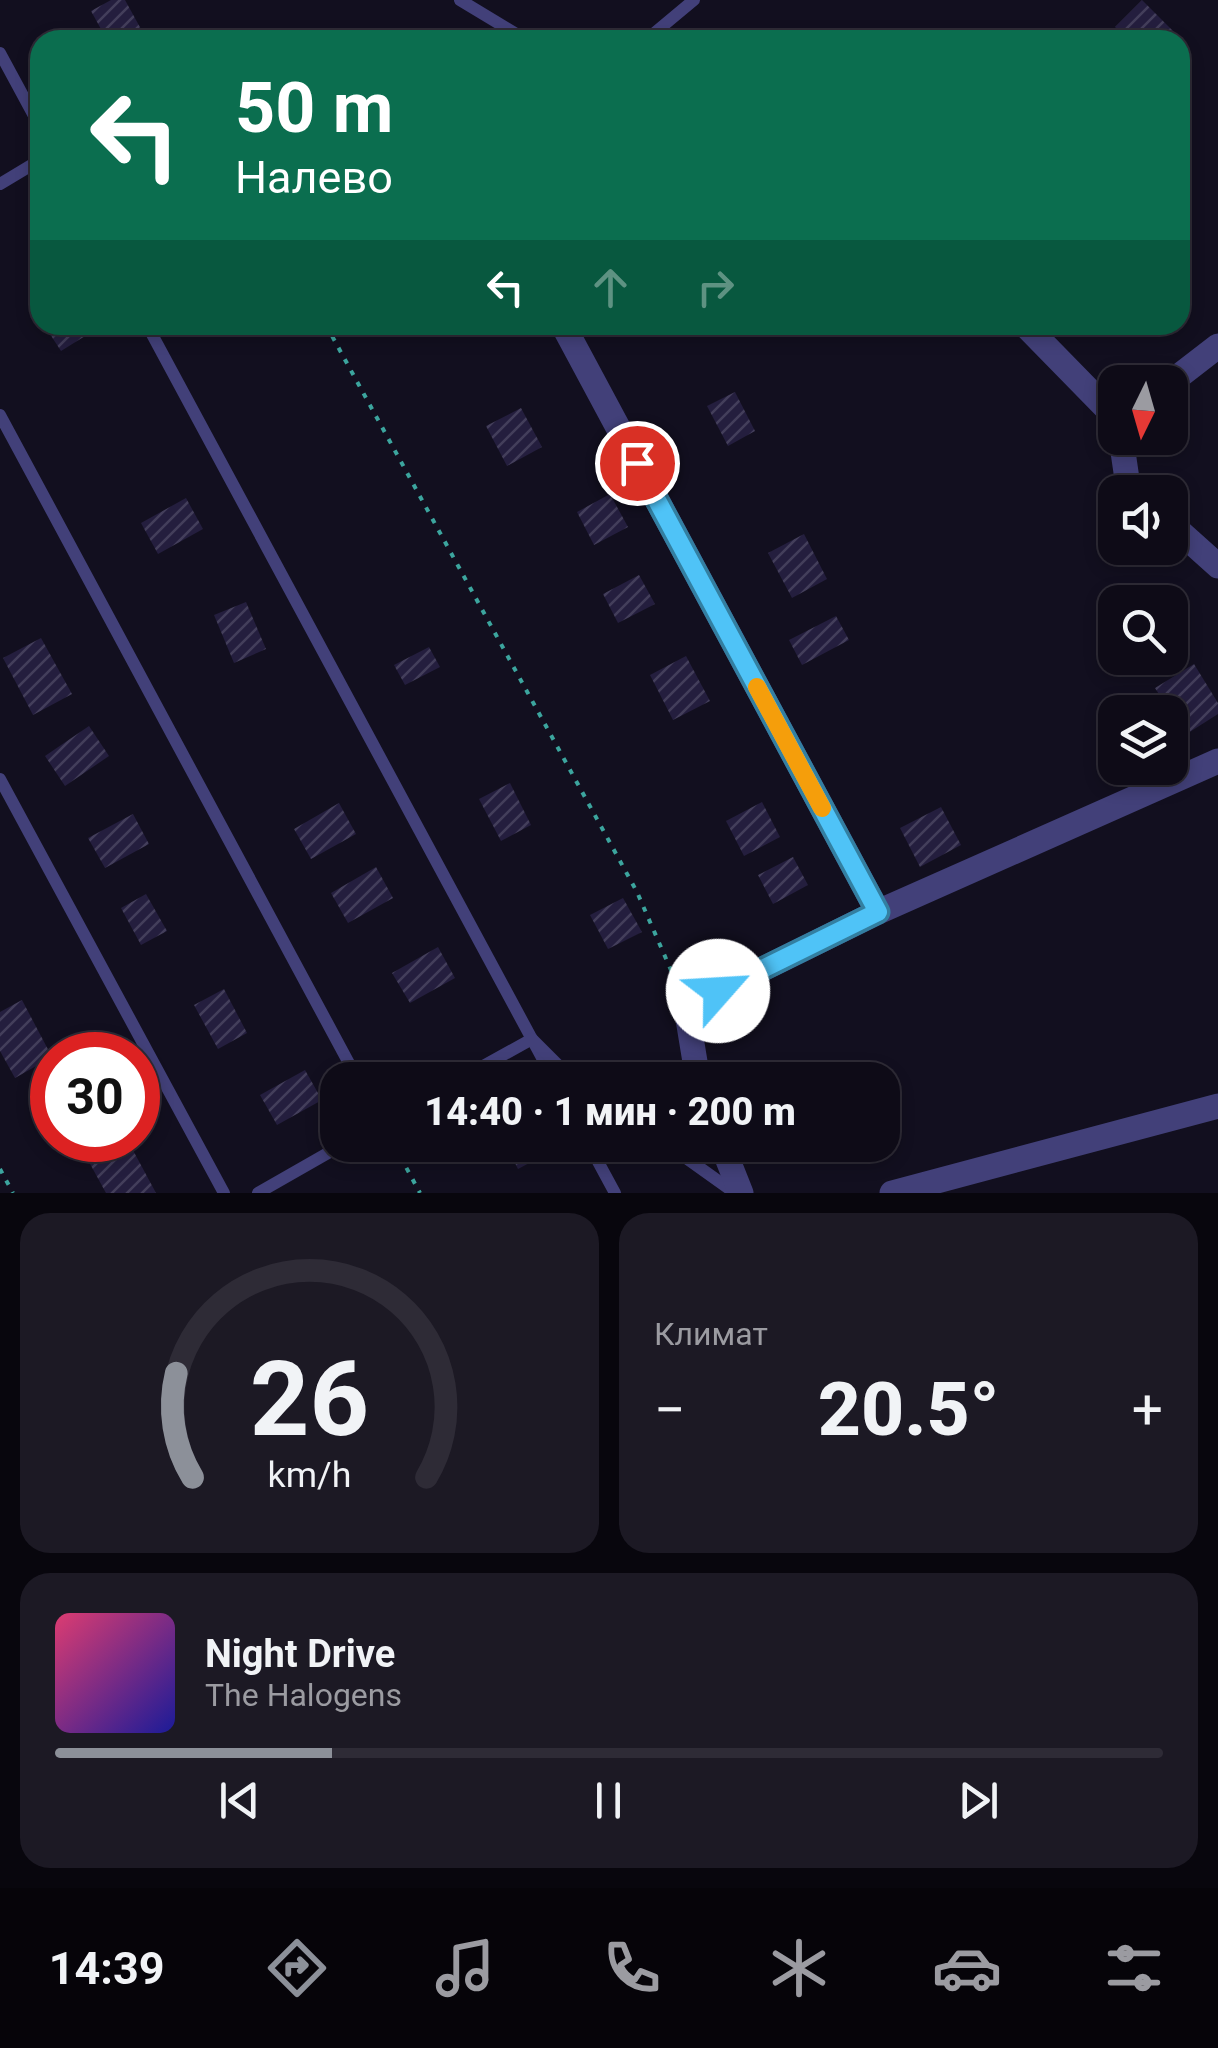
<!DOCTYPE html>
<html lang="ru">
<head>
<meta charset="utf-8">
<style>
	body { margin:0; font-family:Roboto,sans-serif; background:#1c1924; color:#f1f3f6; height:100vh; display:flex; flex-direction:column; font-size:38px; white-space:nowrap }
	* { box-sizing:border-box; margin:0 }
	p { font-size:32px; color:#9b9ba1 }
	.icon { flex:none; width:55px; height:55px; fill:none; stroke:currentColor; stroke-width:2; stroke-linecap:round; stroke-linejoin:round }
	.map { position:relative; height:1193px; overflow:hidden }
	.details { display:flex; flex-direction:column; gap:20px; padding:20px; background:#08060d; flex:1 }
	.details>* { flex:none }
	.banner { position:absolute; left:30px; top:30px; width:1160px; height:305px; border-radius:30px; box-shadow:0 5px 15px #0003,0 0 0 2px #2e2b36; background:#0b6e4f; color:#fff; overflow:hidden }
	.needle { width:65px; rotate:185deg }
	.tools { position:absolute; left:1098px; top:365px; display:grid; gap:20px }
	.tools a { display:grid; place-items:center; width:90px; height:90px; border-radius:20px; background:#0e0b17; box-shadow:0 5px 15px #0003,0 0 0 2px #2e2b36; font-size:50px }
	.speed { position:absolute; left:30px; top:1032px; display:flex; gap:20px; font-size:50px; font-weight:700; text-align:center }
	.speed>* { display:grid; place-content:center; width:130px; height:130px; border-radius:50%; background:#0e0b17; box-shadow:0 5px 15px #0003,0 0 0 2px #2e2b36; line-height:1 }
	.speed .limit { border:15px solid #d22; background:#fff; color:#111 }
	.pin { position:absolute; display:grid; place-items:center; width:85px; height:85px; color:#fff; margin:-42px; border:5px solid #fff; border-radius:50%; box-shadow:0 2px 10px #0007 }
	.me { position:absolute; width:110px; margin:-55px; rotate:64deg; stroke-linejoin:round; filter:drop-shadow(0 0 8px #0008) }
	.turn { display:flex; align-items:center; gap:35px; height:210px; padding:0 40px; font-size:45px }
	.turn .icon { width:130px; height:130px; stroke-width:2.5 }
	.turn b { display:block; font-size:70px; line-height:85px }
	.lanes { display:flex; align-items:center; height:95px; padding:0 40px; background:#0003; justify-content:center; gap:50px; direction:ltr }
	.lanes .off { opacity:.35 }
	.big { font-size:75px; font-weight:800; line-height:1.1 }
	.details .card { flex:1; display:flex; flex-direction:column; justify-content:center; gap:15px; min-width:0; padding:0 35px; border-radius:30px; background:#1c1924 }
	.details .dial { align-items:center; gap:0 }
	.dial svg { height:260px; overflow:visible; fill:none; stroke:#2e2b36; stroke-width:7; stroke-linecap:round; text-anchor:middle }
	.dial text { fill:#f1f3f6; stroke:none }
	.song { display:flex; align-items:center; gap:30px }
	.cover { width:120px; height:120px; border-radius:15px; background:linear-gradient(135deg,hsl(340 70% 55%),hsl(240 70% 35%)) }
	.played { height:10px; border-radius:5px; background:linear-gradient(90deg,#8c9099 25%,#2e2b36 25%) }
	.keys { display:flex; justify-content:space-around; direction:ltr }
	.heat { display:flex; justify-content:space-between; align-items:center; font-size:55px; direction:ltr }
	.details .tiles { flex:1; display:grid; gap:20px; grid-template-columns:1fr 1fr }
	.card:last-child { grid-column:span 2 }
	.trip { position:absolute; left:320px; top:1062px; width:580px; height:100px; border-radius:30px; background:#0e0b17; box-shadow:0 5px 15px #0003,0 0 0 2px #2e2b36; font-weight:800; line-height:100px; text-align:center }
	.dock { display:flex; height:160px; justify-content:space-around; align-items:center; background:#060409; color:#9b9ba1 }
	.dock .icon { width:70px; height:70px }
	.dock .selected { color:#8c9099 }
	.dock b { font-size:45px; color:#f1f3f6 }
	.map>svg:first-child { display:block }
	.building { fill:url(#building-hatch) }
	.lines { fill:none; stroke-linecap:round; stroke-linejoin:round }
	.path { stroke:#3ca59e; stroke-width:4; stroke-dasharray:5 8; stroke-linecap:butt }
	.lane { stroke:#424079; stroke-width:12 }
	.street { stroke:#424079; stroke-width:25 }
	.route-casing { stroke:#337fa1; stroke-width:25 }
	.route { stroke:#4fc3f7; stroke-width:18 }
	.slow { stroke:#f59e0b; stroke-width:18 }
</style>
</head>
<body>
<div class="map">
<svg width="1218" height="1193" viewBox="0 0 1218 1193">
	<defs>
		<pattern id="building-hatch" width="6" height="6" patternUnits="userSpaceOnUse" patternTransform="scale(2.5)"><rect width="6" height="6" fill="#241e3e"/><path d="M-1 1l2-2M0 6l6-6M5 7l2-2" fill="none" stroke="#433e5b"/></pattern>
	</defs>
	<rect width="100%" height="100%" fill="#120f1f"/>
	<g class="building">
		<path d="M111,0H125L147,40H107L91,11Z"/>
		<path d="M1142,0L1175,33L1168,40H1128L1115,27Z"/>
		<path d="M44,325H85L90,333L61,351Z"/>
		<path d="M735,392L755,431L728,446L707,406Z"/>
		<path d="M521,408L542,447L507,466L486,426Z"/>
		<path d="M610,494L628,527L594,545L577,512Z"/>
		<path d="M186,498L203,529L158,554L141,523Z"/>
		<path d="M804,534L827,579L792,598L768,553Z"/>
		<path d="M639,575L655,604L618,623L603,594Z"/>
		<path d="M246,602L266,649L234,663L214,615Z"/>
		<path d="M836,616L849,640L802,665L789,640Z"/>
		<path d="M41,638L72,694L33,715L3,658Z"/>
		<path d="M429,647L440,667L405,685L394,665Z"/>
		<path d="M686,656L710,701L673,720L650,675Z"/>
		<path d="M1194,664L1218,703V714L1185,735L1155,688Z"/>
		<path d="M89,726L109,756L65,786L45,756Z"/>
		<path d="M510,783L531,825L501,841L479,799Z"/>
		<path d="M762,802L780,837L744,856L726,821Z"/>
		<path d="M339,803L356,834L311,859L294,829Z"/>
		<path d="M941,807L961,845L920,867L900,828Z"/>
		<path d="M133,814L149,844L105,868L88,838Z"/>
		<path d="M793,857L808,885L773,904L758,875Z"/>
		<path d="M376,867L393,898L348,923L331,893Z"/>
		<path d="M146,894L167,931L141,945L121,908Z"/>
		<path d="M623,898L642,932L608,949L590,915Z"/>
		<path d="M438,947L455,978L410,1003L392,973Z"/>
		<path d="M224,989L247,1033L218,1049L194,1005Z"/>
		<path d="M22,1000L52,1057L15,1078L0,1051V1012Z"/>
		<path d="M305,1070L322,1100L277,1125L260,1095Z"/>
		<path d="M52,1091V1131L36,1100Z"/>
		<path d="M128,1141L156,1193H106L89,1162Z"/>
		<path d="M506,1145H547L550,1152L518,1169Z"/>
	</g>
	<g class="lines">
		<g class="path">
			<path d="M326,325L637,892L677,984"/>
			<path d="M394,1145L420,1193"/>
			<path d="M0,1169L13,1193"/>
		</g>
		<g class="lane">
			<path d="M460,0L526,40"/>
			<path d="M646,40L694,0"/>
			<path d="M0,53L40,127"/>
			<path d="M0,184L40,160"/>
			<path d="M147,325L554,1080"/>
			<path d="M0,415L358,1080"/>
			<path d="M0,779L224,1193"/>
			<path d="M458,1080L532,1039L573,1080"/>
			<path d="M589,1145L615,1193"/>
			<path d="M668,1145L735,1193"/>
			<path d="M258,1193L342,1145"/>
		</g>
		<g class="street">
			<path d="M563,325L878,912"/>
			<path d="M1025,325L1115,417"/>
			<path d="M1170,383L1218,346"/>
			<path d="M1121,438L1128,486L1135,492"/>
			<path d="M1170,523L1218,566"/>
			<path d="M698,1080L686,1007L878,912L1218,761"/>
			<path d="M722,1145L741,1193"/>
			<path d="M892,1193L1218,1106"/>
		</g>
	</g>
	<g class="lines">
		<g class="route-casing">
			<path id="route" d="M637,463L878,912L718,991"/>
		</g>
		<use href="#route" class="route"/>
		<path class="slow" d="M757,687L822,808"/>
	</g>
</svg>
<div class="tools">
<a><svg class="needle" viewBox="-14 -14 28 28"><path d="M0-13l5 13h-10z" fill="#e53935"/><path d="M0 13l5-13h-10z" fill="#9b9ba1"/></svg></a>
<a><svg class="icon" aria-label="sound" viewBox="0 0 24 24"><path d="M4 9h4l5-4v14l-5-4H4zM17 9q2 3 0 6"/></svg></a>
<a><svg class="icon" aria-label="search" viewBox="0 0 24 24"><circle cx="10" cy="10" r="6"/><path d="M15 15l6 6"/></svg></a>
<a><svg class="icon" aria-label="layers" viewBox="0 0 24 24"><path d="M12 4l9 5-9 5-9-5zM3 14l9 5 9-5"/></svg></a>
</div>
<div class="speed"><div class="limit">30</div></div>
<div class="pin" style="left:637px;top:463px;background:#d93025"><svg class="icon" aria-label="arrive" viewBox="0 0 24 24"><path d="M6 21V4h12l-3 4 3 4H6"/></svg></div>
<svg class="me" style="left:718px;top:991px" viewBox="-20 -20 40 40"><circle r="19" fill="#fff"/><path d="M0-13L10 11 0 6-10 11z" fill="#4fc3f7"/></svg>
<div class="trip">14:40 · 1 мин · 200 m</div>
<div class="banner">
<div class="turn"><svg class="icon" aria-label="left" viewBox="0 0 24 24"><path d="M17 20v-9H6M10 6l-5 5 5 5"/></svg><div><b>50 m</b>Налево</div></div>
<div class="lanes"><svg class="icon" aria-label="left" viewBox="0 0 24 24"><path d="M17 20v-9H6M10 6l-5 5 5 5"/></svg><svg class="icon off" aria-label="ahead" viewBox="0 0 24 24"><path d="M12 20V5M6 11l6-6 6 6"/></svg><svg class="icon off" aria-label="right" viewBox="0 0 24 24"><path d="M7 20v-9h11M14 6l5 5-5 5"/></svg></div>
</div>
</div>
<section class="details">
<div class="tiles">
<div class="card dial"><svg viewBox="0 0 100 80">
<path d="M14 69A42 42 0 1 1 86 69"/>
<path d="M14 69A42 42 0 0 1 9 37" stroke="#8c9099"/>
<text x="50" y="56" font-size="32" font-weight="700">26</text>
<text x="50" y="72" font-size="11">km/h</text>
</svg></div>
<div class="card"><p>Климат</p>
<div class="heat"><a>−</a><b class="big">20.5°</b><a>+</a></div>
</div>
<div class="card">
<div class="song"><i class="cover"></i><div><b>Night Drive</b><p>The Halogens</p></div></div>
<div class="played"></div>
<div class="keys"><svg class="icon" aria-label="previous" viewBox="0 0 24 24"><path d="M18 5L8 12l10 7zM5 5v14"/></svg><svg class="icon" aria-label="pause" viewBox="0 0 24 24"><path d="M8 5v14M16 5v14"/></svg><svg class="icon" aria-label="next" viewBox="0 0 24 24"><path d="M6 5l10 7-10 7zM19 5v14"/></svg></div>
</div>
</div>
</section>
<nav class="dock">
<b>14:39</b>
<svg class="icon selected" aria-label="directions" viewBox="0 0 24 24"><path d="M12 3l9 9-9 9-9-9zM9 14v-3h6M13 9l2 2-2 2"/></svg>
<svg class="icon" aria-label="music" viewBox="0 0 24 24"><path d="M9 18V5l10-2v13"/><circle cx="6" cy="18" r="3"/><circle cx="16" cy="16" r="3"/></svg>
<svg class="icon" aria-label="phone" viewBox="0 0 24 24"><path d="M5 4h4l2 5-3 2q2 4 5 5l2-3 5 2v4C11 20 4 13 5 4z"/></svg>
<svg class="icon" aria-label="climate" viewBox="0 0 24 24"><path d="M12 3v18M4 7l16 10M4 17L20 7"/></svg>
<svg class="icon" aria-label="car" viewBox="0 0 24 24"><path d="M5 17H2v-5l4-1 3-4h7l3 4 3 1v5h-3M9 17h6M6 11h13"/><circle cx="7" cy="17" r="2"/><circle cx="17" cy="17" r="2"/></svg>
<svg class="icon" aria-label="filters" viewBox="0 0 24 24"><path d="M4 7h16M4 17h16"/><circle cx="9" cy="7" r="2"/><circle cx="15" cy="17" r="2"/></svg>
</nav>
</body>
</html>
